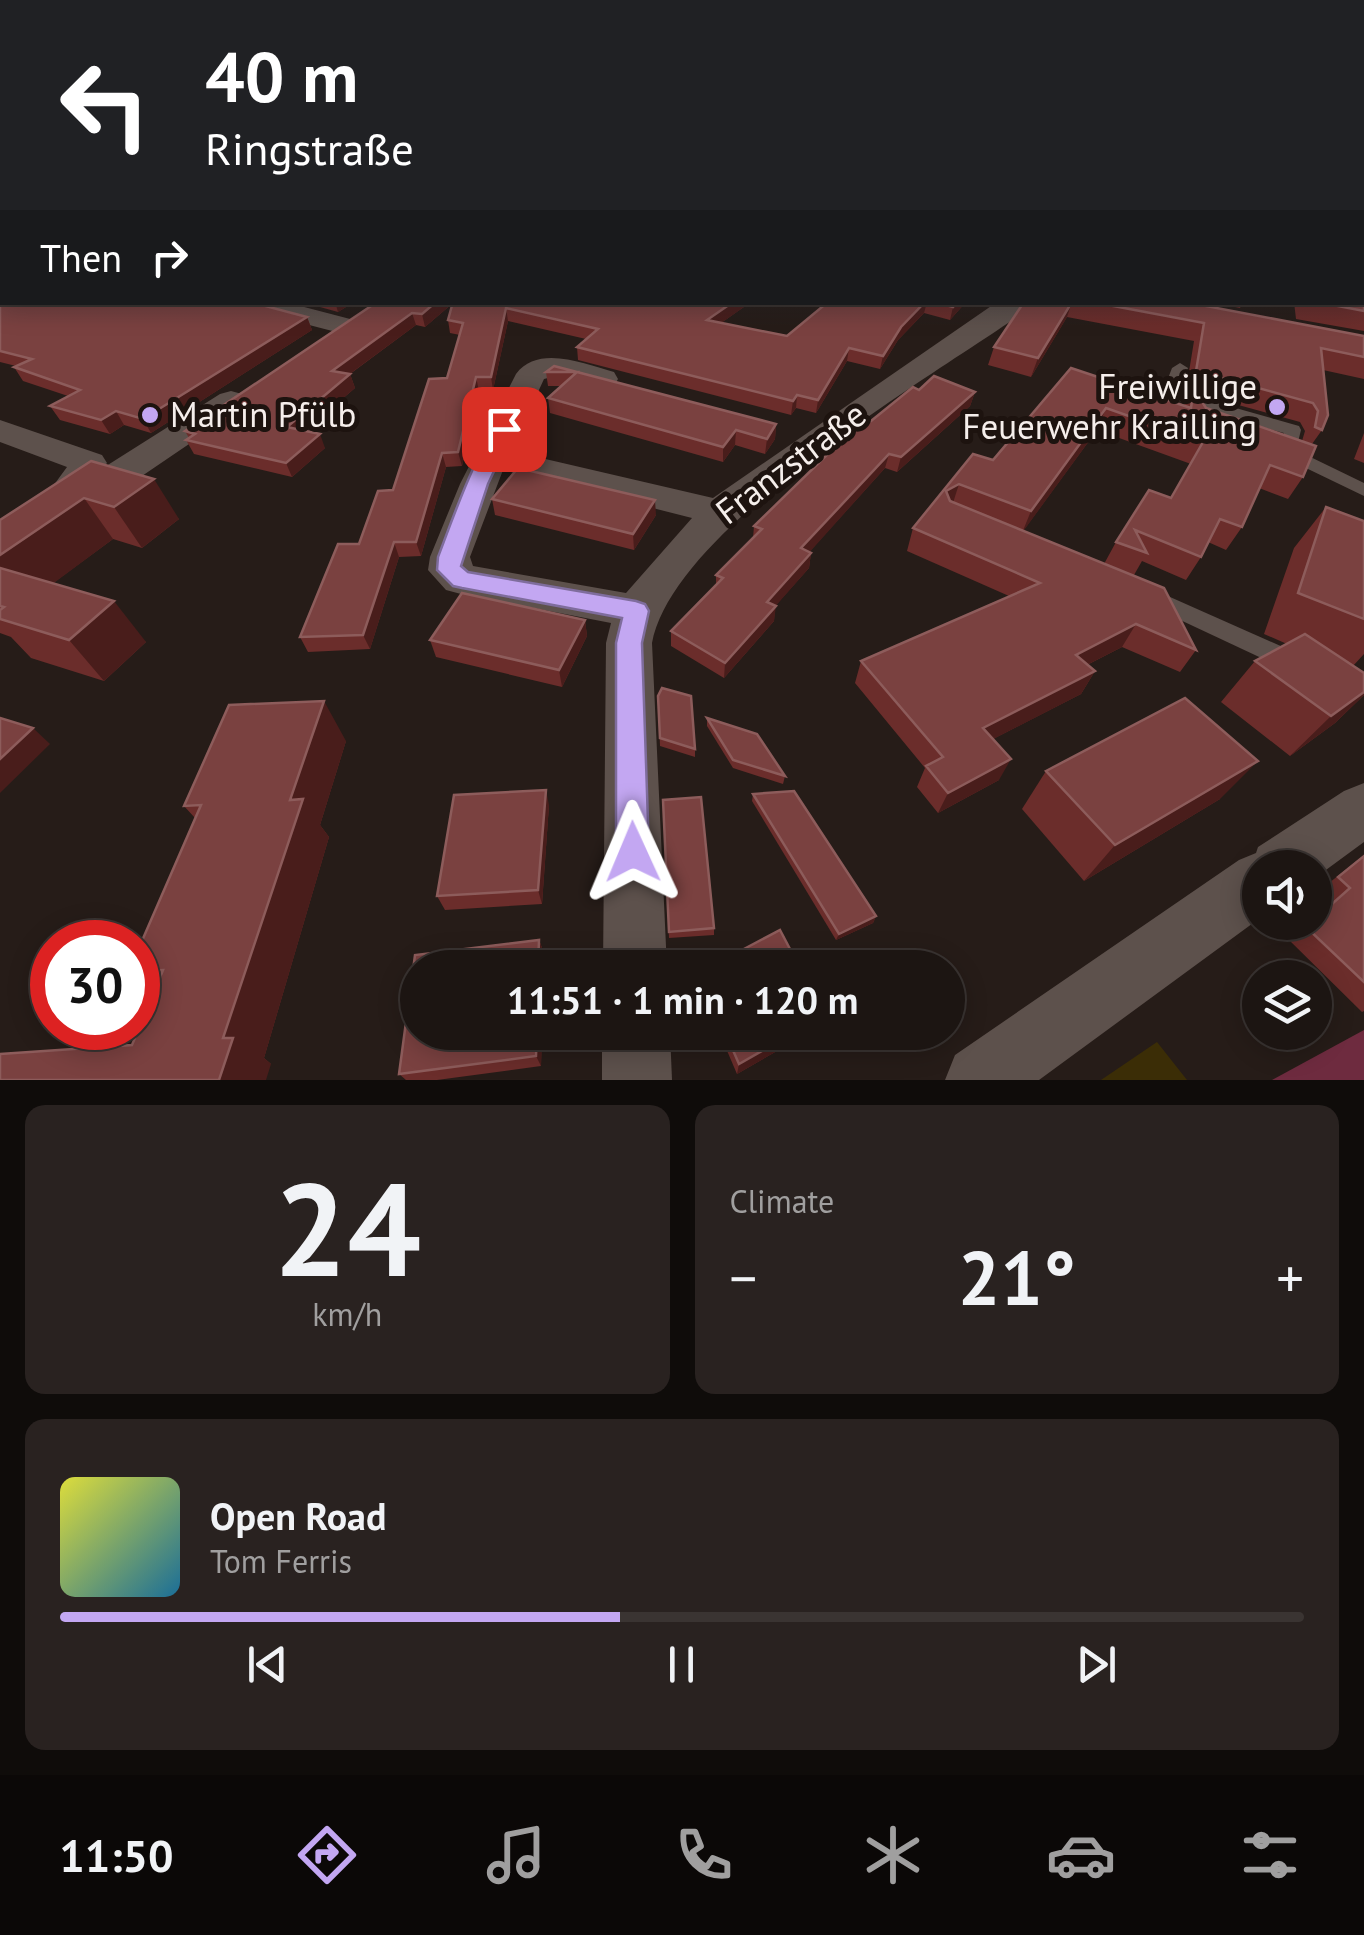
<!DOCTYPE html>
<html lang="en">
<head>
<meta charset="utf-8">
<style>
	body { margin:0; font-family:"PT Sans",sans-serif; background:#292220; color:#f1f3f6; height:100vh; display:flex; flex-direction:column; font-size:38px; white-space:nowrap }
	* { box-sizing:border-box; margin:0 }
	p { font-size:32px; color:#a09f9f }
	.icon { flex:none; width:55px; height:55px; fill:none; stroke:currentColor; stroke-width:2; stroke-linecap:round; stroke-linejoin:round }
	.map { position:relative; height:1080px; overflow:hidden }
	.sheet { display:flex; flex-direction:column; gap:25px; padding:25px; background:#0f0c0a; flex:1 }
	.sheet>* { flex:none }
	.banner { position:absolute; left:0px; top:0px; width:1365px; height:305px; box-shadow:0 5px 25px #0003,0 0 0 2px #3a3432; background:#202124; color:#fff; overflow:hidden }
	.controls { position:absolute; left:1242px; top:850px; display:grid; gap:20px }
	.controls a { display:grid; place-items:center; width:90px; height:90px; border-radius:50%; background:#1c1512; box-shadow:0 5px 25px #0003,0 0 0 2px #3a3432; font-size:50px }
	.speed { position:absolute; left:30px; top:920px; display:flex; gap:20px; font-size:50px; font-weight:700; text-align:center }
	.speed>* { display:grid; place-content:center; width:130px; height:130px; border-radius:50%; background:#1c1512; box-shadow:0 5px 25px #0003,0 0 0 2px #3a3432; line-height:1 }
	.speed .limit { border:15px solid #d22; background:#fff; color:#111 }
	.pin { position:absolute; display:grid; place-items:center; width:85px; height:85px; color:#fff; margin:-42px; border-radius:20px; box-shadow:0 5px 15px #0006 }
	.me { position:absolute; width:110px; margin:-55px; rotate:359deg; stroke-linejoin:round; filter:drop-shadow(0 0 8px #0008) }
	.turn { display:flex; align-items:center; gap:35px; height:210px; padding:0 40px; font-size:45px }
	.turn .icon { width:130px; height:130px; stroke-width:2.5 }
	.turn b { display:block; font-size:70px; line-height:85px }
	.then { display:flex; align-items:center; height:95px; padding:0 40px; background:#0003; gap:20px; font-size:38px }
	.big { font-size:75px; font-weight:700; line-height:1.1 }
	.sheet .tile { flex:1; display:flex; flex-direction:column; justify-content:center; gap:15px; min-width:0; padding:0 35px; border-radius:20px; background:#292220 }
	.sheet .dial { align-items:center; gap:0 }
	.dial b { font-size:130px; line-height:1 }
	.song { display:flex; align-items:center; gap:30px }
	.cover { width:120px; height:120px; border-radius:15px; background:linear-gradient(135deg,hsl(60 70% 55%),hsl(200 70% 35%)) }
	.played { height:10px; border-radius:5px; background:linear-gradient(90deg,#c3a7f2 45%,#3a3432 45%) }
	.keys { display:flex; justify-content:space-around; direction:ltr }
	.heat { display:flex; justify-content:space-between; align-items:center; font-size:55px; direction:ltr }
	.sheet .tiles { flex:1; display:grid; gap:25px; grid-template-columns:1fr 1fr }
	.tile:last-child { grid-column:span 2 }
	.trip { position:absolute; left:400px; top:950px; width:565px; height:100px; border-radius:50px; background:#1c1512; box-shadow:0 5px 25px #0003,0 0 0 2px #3a3432; font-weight:700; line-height:100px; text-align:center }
	.tabs { display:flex; height:160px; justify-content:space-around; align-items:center; background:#0b0807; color:#a09f9f }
	.tabs .icon { width:70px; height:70px }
	.tabs .current { color:#c3a7f2 }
	.tabs b { font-size:45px; color:#f1f3f6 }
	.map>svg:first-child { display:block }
	.green { fill:#3b2d06 }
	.water { fill:#6e2b3f }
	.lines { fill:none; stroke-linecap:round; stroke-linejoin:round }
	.service { fill:#5d514c; fill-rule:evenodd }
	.minor { fill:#5d514c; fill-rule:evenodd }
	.wall { fill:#6b2d2b; fill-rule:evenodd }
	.shaded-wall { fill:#491d1b }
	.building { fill:#7a4140; stroke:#8d5c5b; stroke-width:2.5 }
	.route { fill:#c3a7f2; stroke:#7f6d9d; stroke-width:2.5 }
	.poi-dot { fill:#c3a7f2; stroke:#1d130f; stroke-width:4 }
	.labels { text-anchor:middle; stroke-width:10; stroke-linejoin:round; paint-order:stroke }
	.poi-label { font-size:35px; fill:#f5eeeb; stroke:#1d130f; text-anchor:end }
	.street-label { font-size:35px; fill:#f5eeeb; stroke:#1d130f }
</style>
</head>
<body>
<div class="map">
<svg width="1364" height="1080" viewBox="0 0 1364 1080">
	<rect width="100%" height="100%" fill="#261c18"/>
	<path class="green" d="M1157,1042L1187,1080H1100H1101Z"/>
	<path class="water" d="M1364,1030V1080H1272Z"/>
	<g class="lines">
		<g class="service">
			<path d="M1180,363L1188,368L1179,392L1299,426L1301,430L1296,450L1364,483V496L1279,455L1276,451L1284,433L1211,413L1210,419L1217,421V429L1195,426L1193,422L1196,408L1162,394L1172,368Z"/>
			<path d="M1152,589L1301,655L1305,662L1301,669L1293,671L1285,669L1144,603L1141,597L1144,591Z"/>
		</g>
		<g class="minor">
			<rect x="1362" y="200" width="2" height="12"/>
			<path d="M239,302H285L354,320L358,326L344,334L243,308Z"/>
			<path d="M997,302H1024L1014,319C919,384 673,530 652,643L667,968H603L606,643L611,623L461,594L446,590L428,570L430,557L460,484L516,374C538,344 585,364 614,372L618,379L614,386C590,392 568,371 544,379L511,451L713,498ZM503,470L692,518L626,593L473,566L470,557Z"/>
			<path d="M231,391L242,394L247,401L242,408L14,563L0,567V534L42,507L40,504L67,467L0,442V420L102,455L107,463L103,468L220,394Z"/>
			<path d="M1364,783V842L1315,878V868H1260V918L1039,1080H945L955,1055L1239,860L1256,853L1258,847L1344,791Z"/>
			<path d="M602,1032H670L672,1080H602Z"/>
		</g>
	</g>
	<g class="wall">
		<path d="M0,175L2,302L307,317L312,330L151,433L124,425L110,434L60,420L50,406L68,396L23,381L14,367L16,366L0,362Z"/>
		<path d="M1364,245V331L1296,319L1294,302H1362Z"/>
		<path d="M302,302H354L338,312Z"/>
		<path d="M377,302H751L721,323L787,336L828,302H966L950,320L924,313L898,340L880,369L847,361L816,413L796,408L791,415L578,360L577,347L586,339L508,321L493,390L479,391L462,466L446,467L421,556L399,557L370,649L308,652L300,637L393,490L447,378L460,335L450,333L448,320L453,303L425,327L416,325L350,374L355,388L305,431L325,448L292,477L194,454L186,440L189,438L185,431Z"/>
		<path d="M1024,302H1185L1364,336V379L1323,370L1322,430L1312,444L1303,477L1288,499L1259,488L1242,527L1226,550L1208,542L1201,557L1186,580L1142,561L1134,575L1196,650L1180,672L1122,647L1087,665L1095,671L1081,694L993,739L999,780L938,813L917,787L925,768L855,683L861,661L1009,596L907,551L913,528L973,454L993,460L1071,368L1184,405L1191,392L1186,390L1194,341L1067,317L1031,377L988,365L994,347ZM1202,395L1300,422L1305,431L1302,441L1206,408L1201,400ZM1097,430L1191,464L1171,498L1116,542L1104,564L1023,531Z"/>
		<path d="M1210,302H1243L1240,308Z"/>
		<path d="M554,366L776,424L775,439L765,454L735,445L723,462L550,413L548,398L561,386H548L546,372Z"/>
		<path d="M919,390L975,392L970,406L897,472L885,468L809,552L811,553L809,568L775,606L774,621L724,678L671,646V631L716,586V575L753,538L754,526L871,421Z"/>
		<path d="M1364,433V463L1354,459Z"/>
		<path d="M91,461L179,519L142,548L113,539L53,583L146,642L104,681L31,658L11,637L0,633V520Z"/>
		<path d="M492,499L656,515L634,550L495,515Z"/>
		<path d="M1326,507L1364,521V654L1353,666L1364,673V695L1335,723L1290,756L1221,702L1255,661L1287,644L1264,634L1294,548Z"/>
		<path d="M585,620L587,636L562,687L436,657L430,640Z"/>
		<path d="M658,696L695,749V757L660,746Z"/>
		<path d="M707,718L785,776L783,784L733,768L707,726Z"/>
		<path d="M346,741L320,825L329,837L264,1058L271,1064L132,1045L155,989L138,978V950L195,818L184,806Z"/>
		<path d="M1046,771L1220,799L1084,881L1022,809Z"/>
		<path d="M753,794L876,916L873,923L836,940L752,801Z"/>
		<path d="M663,800L714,928V935L669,938Z"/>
		<path d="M549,805L542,904L445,910L437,896Z"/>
		<path d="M1364,855V1011L1362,1012L1288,939L1306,922H1315V915L1331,901L1319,891Z"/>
		<path d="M539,940L544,953L543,968H418V1032H542L541,1066L437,1080H406L399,1074L415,955Z"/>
		<path d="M719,1032H810L737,1074Z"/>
	</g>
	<g class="shaded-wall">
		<path d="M335,302H354L338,312Z"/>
		<path d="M436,302H454L425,327L422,314Z"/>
		<path d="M733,302H751L707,333V320Z"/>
		<path d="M925,302H927L924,313L898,340L880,369L883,356L901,327Z"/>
		<path d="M957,302H966L950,320L953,307Z"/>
		<path d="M1072,302L1067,317L1031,377L1038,358Z"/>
		<path d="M506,308L508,321L493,390L491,377Z"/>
		<path d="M412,313L416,325L336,384L332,371Z"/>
		<path d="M307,317L312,330L151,433L143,419Z"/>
		<path d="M849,348L847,361L816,413L818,400Z"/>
		<path d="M350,374L355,388L293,441L287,427Z"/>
		<path d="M476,377L479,391L462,466L458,452Z"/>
		<path d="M975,392L970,406L897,472L901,457Z"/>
		<path d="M797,395L796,408L791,415L793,401Z"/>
		<path d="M1106,408L1097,430L1022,533L1031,511Z"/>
		<path d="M116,411L124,425L110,434L101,420Z"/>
		<path d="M776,424L775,439L765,454L767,439Z"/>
		<path d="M736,430L735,445L723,462V447Z"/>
		<path d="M320,434L325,448L292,477L286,463Z"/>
		<path d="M442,453L446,467L421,556L416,542Z"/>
		<path d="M889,454L885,468L799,564L801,548Z"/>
		<path d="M154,479L179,519L142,548L114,507Z"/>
		<path d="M959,484L952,506L946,491Z"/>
		<path d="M84,498L113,539L23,606L0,580V555Z"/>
		<path d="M655,500L656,515L634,550L633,534Z"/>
		<path d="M394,542L399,557L370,649L363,635Z"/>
		<path d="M811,553L809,568L766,617L776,606L774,621L724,678L725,663L767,602Z"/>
		<path d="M114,601L146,642L104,681L69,640Z"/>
		<path d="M585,620L587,636L562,687L559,670Z"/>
		<path d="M1136,624L1122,647L1063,677L1076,655Z"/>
		<path d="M1095,671L1081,694L972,750L983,728Z"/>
		<path d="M1364,692V695L1335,723L1290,756L1331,716Z"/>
		<path d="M324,701L346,741L320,825L329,837L264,1058L271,1064L266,1080H219L223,1038L290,800Z"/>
		<path d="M33,728L50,744L0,793V759Z"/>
		<path d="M1011,759L999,780L938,813L948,793Z"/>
		<path d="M1258,761L1220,799L1084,881L1115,845Z"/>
		<path d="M546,790L549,805L542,904L538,890Z"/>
		<path d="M876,916L873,923L836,940L839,934Z"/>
		<path d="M539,940L544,953L543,968H538Z"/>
		<path d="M537,1032H542L541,1066L536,1056Z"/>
		<path d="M795,1032H810L737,1074L739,1064Z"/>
	</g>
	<g class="building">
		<path d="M0,175H2V302H250L307,317L143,419L116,411L101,420L50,406L80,390L14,367L32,359L0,351Z"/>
		<path d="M1362,245H1364V311L1317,302H1362Z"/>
		<path d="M377,302H436L422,314L412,313L332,371L350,374L287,427L320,434L286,463L186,440L195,434L185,431Z"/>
		<path d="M453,302H733L707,320L787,336L828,302H925L901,327L883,356L849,348L818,400L797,395L793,401L577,347L598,329L506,308L491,377H476L458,452L442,453L416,542H394L363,635L300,637L338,544H359L378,491L393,490L429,379L447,378L463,323L448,320Z"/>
		<path d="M936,302H957L953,307Z"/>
		<path d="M1024,302H1072L1038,358L994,347Z"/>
		<path d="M1092,302H1185L1364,336V357L1321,348L1328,415L1322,430L1315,427L1318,411L1313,403L1196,371L1204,323Z"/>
		<path d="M554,366L776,424L767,439L736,430L723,447L548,398L577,372H546Z"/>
		<path d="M1071,368L1191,408L1194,386L1203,389L1201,400L1206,408L1316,446L1303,477L1270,465L1242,527L1220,519L1201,557L1135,530L1147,553L1116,542L1149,490L1171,498L1203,442L1106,408L1031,511L959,484L946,491L950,501L1164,588L1196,650L1136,624L1076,655L1095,671L983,728L1011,759L948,793L926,766L943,757L861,661L1040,583L913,528L973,454L993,460Z"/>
		<path d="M934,376L975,392L901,457L889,454L801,548L811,553L767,602L776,606L725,663L671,631L723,578L716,575L762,529L754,526L827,455L851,421L859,415L871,421L913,387L919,390Z"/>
		<path d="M91,461L154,479L114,507L84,498L0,555V520Z"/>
		<path d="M518,468L655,500L633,534L492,499Z"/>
		<path d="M1326,507L1364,521V619L1298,593Z"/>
		<path d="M0,568L114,601L69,640L0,619V610L4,607L0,606Z"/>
		<path d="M462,593L585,620L559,670L430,640Z"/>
		<path d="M1305,634L1364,673V692L1331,716L1255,661Z"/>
		<path d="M662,688L691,696L695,749L660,738L658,696Z"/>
		<path d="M1185,698L1258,761L1115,845L1046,771Z"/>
		<path d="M324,701L290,800L303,799L223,1038H233L219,1080H0V1054L132,1045L163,970L138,971V950L201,805L184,806L229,705Z"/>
		<path d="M0,718L33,728L0,759Z"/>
		<path d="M707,718L757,734L785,776L733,760Z"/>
		<path d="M546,790L538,890L437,896L454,795Z"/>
		<path d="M794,791L876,916L839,934L753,794Z"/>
		<path d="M701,797L714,928L669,932L663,800Z"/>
		<path d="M1364,856V982L1306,927L1311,922H1315V919L1350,888L1338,877Z"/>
		<path d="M780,930L800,968H708Z"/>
		<path d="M539,940L538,968H418V1032H537L536,1056L399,1074L415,955Z"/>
		<path d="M725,1032H795L739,1064Z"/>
	</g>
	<linearGradient id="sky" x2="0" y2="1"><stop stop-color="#150f0d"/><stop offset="0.54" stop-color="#414048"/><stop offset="1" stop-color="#414048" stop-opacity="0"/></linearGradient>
	<rect width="1364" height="326" fill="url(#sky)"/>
	<path class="route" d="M504,423L514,429L488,484L461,566L468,572L636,601L645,604L649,611L642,643L649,852L644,864L633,868L621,864L616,852V643L622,618L462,588L453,586L437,570L438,557C448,532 482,431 504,423Z"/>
	<g class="poi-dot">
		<circle cx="1277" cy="407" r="10"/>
		<circle cx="150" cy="415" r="10"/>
	</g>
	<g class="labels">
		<g class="poi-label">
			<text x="1257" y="399">Freiwillige<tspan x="1257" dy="40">Feuerwehr Krailling</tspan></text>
			<text x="170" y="427" text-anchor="start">Martin Pfülb</text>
		</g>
		<g class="street-label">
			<text transform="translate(791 463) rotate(-37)" y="12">Franzstraße</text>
		</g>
	</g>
</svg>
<div class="controls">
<a><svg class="icon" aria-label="sound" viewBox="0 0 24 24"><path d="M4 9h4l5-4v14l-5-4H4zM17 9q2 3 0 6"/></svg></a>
<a><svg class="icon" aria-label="layers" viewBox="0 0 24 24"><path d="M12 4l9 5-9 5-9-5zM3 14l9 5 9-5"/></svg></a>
</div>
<div class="speed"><div class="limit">30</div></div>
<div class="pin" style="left:504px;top:429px;background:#d93025"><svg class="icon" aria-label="arrive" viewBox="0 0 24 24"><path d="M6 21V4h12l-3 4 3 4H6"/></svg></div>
<svg class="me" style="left:633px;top:852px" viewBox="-20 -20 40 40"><path d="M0-17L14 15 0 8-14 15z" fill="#c3a7f2" stroke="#fff" stroke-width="4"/></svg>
<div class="trip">11:51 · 1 min · 120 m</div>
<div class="banner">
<div class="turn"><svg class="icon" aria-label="left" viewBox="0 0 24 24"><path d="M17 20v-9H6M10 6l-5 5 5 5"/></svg><div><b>40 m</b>Ringstraße</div></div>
<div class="then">Then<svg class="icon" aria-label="right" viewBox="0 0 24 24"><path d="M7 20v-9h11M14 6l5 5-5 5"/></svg></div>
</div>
</div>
<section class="sheet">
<div class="tiles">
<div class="tile dial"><b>24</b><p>km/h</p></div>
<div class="tile"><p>Climate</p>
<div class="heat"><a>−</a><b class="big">21°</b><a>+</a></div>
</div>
<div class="tile">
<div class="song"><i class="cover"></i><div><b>Open Road</b><p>Tom Ferris</p></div></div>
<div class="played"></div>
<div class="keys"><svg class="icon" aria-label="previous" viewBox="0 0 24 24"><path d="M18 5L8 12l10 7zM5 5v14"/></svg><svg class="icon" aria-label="pause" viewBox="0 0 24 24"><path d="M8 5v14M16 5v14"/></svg><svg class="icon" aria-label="next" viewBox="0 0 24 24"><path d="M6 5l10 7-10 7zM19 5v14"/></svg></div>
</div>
</div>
</section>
<nav class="tabs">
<b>11:50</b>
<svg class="icon current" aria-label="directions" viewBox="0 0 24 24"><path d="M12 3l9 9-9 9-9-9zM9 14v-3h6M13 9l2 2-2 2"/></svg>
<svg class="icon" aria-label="music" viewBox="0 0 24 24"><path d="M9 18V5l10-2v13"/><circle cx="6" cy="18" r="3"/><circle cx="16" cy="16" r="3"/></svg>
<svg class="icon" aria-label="phone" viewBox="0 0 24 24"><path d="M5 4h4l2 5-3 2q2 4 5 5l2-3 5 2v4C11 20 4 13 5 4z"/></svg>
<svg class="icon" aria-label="climate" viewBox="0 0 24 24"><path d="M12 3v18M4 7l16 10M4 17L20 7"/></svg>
<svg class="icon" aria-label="car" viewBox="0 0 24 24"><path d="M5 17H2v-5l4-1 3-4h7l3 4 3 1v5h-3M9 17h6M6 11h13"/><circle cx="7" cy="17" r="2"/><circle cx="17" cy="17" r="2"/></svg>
<svg class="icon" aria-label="filters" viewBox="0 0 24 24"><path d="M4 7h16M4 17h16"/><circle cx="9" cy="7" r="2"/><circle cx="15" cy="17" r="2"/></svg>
</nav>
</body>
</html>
